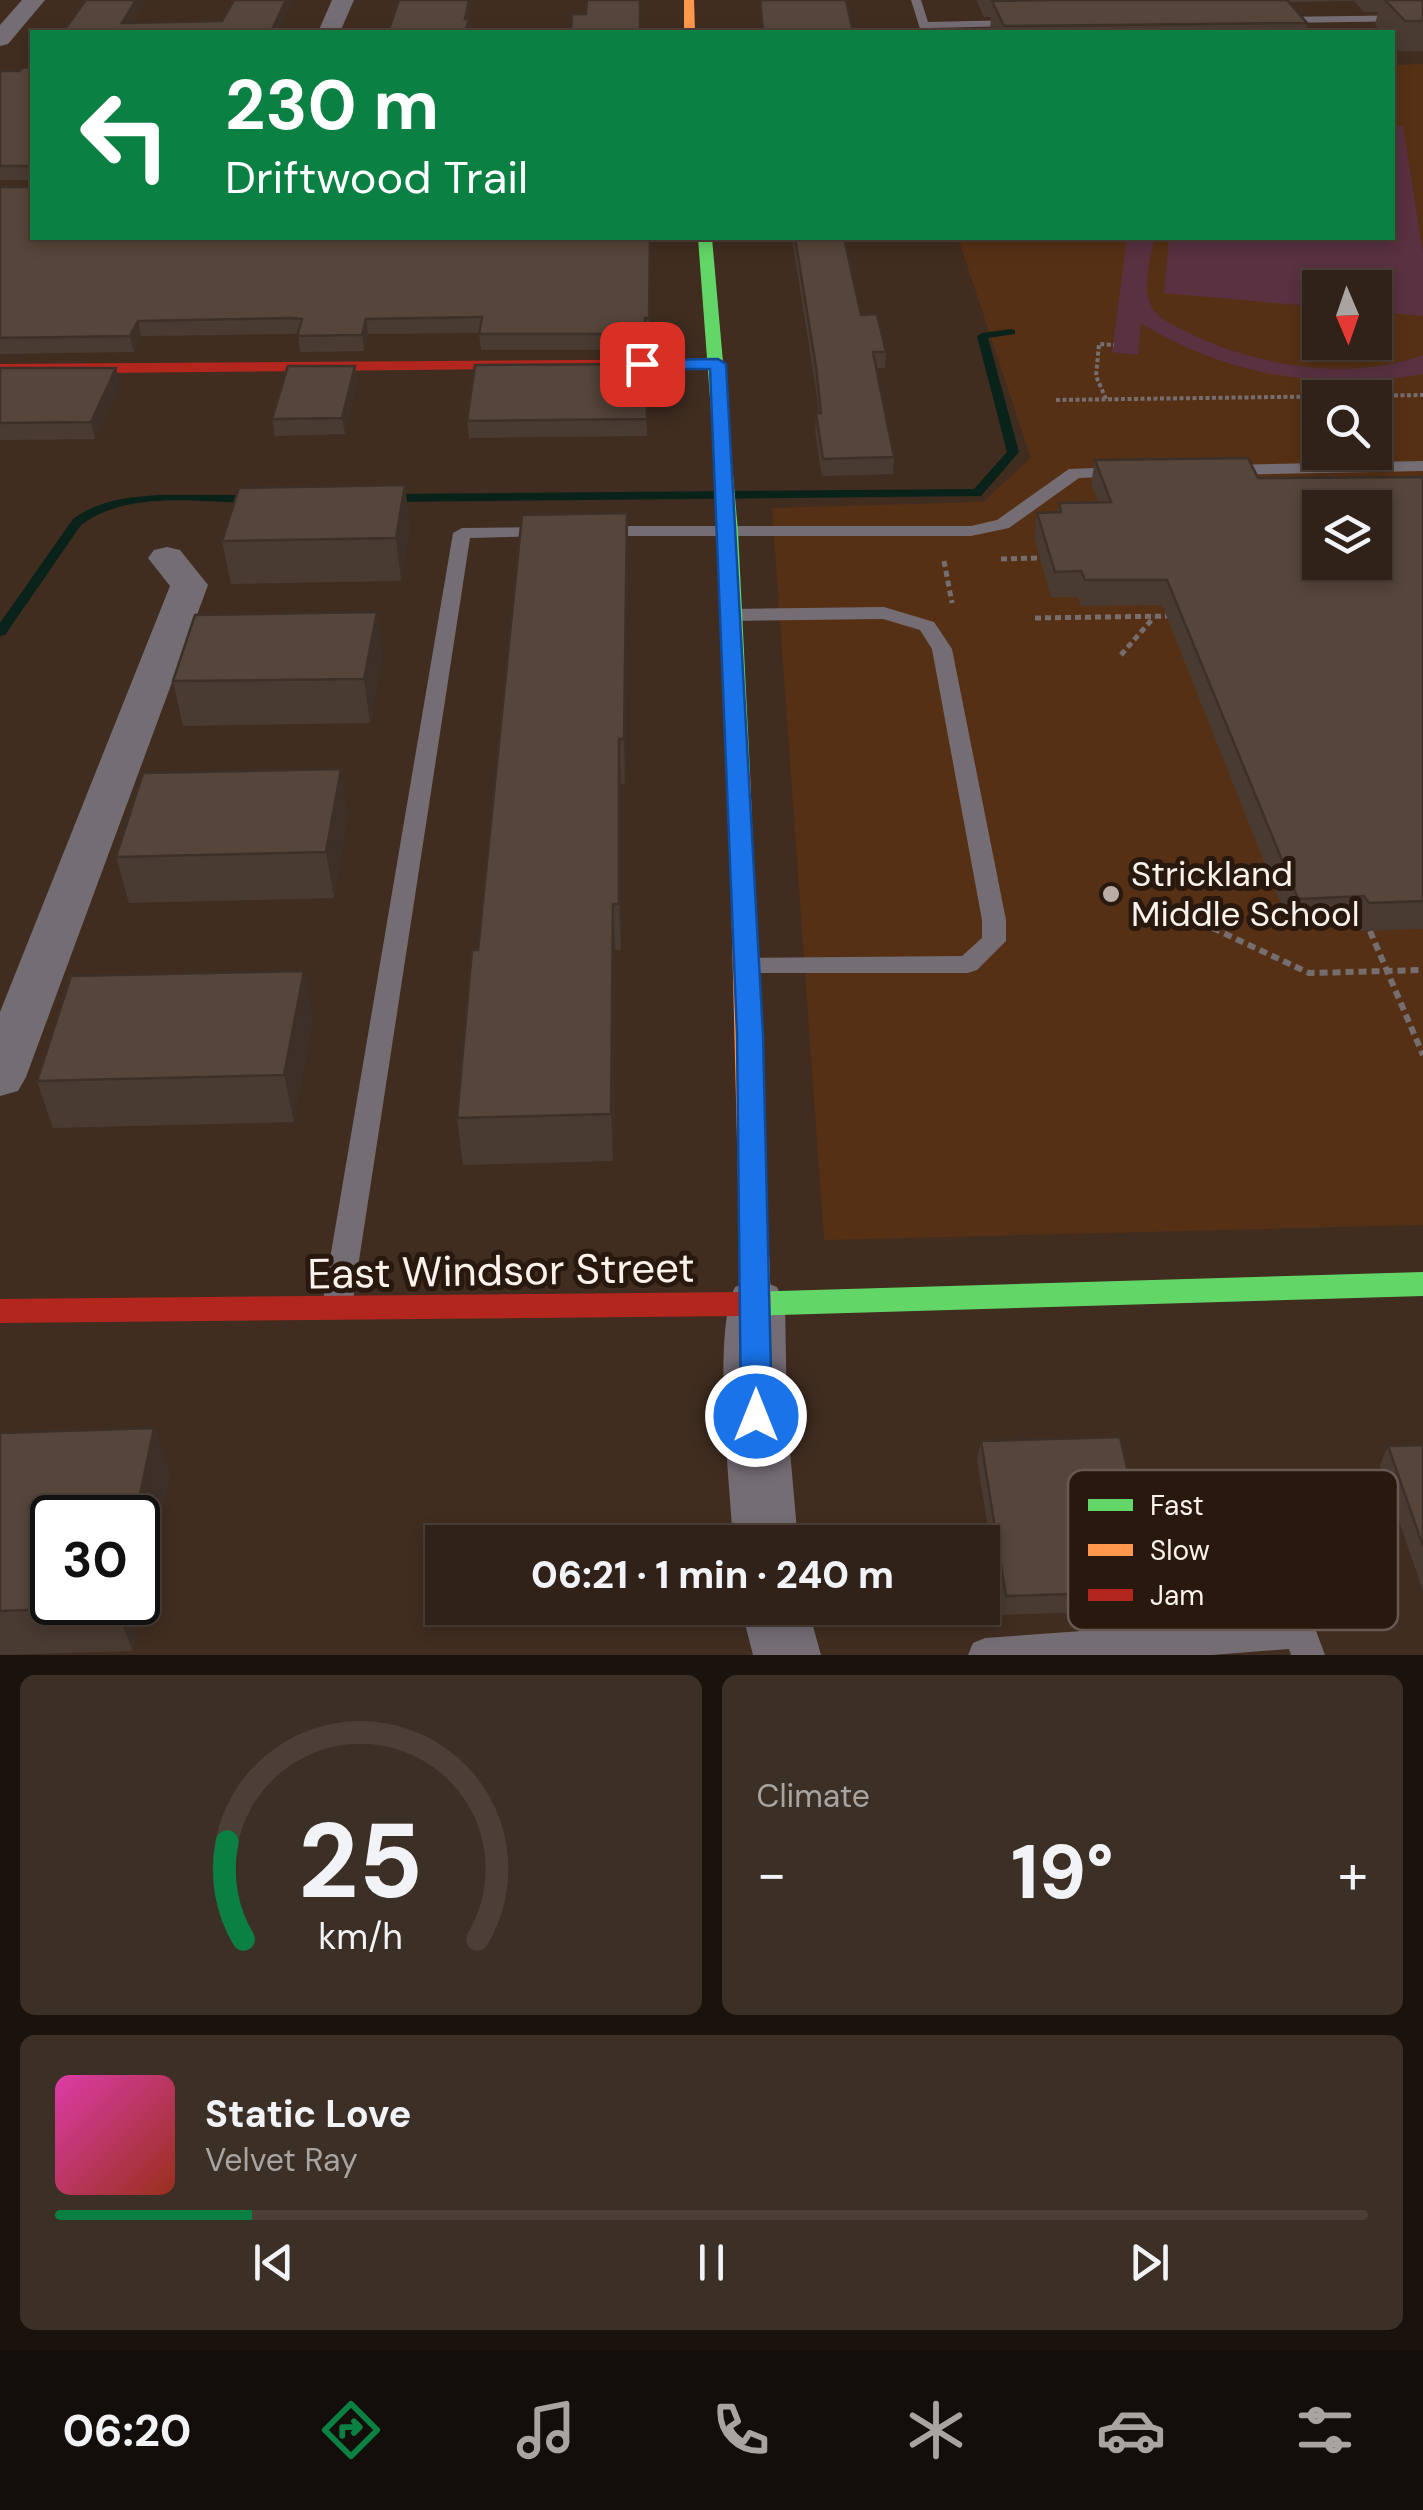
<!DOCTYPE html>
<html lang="en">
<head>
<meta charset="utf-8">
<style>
	body { margin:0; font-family:"DM Sans",sans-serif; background:#3c2f25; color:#f1f3f6; height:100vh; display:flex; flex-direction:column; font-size:38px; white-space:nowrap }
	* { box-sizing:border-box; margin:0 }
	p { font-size:32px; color:#a8a4a2 }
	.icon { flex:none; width:55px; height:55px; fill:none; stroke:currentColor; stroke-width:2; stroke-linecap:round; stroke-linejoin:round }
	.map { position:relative; height:1655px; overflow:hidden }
	.details { display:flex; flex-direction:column; gap:20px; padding:20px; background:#1a130d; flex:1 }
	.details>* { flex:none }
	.top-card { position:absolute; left:30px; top:30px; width:1365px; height:210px; border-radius:0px; box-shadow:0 5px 15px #0003,0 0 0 2px #4b3f37; background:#0b8043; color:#fff; overflow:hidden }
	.needle { width:65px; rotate:178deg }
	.buttons { position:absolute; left:1302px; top:270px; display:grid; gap:20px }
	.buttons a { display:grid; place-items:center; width:90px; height:90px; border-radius:0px; background:#302218; box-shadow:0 5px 15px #0003,0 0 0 2px #4b3f37; font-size:50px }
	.speed { position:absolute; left:30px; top:1495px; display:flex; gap:20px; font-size:50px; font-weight:700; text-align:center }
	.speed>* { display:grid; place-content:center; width:130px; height:130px; border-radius:50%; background:#302218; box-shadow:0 5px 15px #0003,0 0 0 2px #4b3f37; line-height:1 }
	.speed .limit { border:5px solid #111; border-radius:15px; background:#fff; color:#111 }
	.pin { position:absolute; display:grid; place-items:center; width:85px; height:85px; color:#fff; margin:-42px; border-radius:20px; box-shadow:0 5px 15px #0006 }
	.me { position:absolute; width:110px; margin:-55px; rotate:0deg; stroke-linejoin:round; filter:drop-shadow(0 0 8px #0008) }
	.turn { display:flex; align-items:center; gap:35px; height:210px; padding:0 30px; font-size:45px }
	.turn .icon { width:130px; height:130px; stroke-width:2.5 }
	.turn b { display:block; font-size:70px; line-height:85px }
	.big { font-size:75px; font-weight:800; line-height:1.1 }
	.details .widget { flex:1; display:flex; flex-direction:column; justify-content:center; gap:15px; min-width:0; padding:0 35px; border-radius:15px; background:#3c2f25 }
	.details .dial { align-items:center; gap:0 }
	.dial svg { height:260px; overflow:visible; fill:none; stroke:#4b3f37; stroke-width:7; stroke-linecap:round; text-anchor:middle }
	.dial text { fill:#f1f3f6; stroke:none }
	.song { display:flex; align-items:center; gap:30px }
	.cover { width:120px; height:120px; border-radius:15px; background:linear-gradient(135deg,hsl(320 70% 55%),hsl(10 70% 35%)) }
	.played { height:10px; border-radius:5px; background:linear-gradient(90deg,#0b8043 15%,#4b3f37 15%) }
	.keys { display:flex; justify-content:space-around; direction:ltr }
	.heat { display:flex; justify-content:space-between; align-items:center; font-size:55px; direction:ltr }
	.details .tiles { flex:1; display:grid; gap:20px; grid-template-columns:1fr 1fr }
	.widget:last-child { grid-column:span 2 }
	.trip { position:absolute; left:425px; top:1525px; width:575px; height:100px; border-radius:0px; background:#302218; box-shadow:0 5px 15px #0003,0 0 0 2px #4b3f37; font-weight:800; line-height:100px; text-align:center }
	.dock { display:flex; height:160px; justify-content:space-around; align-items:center; background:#130e0a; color:#a8a4a2 }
	.dock .icon { width:70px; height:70px }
	.dock .active { color:#0b8043 }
	.dock b { font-size:45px; color:#f1f3f6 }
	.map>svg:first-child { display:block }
	.built { fill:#563015; fill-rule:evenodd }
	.green { fill:#593140 }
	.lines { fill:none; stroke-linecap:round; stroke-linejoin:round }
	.stream { fill:#09221a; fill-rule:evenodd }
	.path-far2 { stroke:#766d6e; stroke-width:4; stroke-dasharray:4 2.5; stroke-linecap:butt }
	.path-far1 { stroke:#766d6e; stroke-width:5; stroke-dasharray:6 4; stroke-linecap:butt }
	.path { stroke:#766d6e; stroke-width:6; stroke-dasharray:8 5; stroke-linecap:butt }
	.lane { fill:#746d74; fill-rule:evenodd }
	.street { fill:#746d74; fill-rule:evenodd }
	.fast { fill:#63d668; fill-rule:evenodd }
	.slow { fill:#ff974d; fill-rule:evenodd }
	.jam { fill:#b3261e; fill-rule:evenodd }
	.wall { fill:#493b32 }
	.shaded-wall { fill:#3c3029 }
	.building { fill:#55453a; stroke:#3c3029; stroke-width:2.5; fill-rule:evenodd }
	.route { fill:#1a73e8; stroke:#114b97; stroke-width:2.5 }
	.poi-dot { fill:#baada5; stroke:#28180e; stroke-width:4 }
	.labels { text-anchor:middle; stroke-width:10; stroke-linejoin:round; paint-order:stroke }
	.poi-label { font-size:35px; fill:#fbf2ec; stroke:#28180e; text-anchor:start }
	.near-street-label { font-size:42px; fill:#fbf2ec; stroke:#28180e }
	.key { fill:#28180e; stroke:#675951; stroke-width:2.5 }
	.key-label { font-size:28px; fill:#fbf2ec }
</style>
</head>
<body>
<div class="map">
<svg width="1423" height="1655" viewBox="0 0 1423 1655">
	<rect width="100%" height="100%" fill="#402d20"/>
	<path class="built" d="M1423,64V1225L824,1240L772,508L983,502L1031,458L958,238H1392L1393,65ZM1320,288H1375V342H1320ZM1320,398H1375V452H1320ZM1320,508H1375V562H1320Z"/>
	<g class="green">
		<path d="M1393,126H1403L1423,253V316L1375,312V288H1320V307L1164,293L1169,238H1392Z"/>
		<path d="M1127,238H1154C1151,260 1139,293 1156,313C1163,321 1179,328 1189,333C1255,366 1352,382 1423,355V374C1326,391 1224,376 1141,323L1138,355L1112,352Z"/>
	</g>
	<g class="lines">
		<g class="stream">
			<path d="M1011,329L1015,330V334L988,338L1019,452L981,496L390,502L384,498L390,494L974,489L1007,452L977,336L982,333Z"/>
			<path d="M159,495H252L258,499L252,503C197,502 128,490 81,525L5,635L0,636V623L73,519C99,500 128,497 159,495Z"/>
		</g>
		<g class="path-far2">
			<path d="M1106,399L1096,376L1099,344L1114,345"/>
			<path d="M1056,400L1423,395"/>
			<path d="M1377,423L1385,437"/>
		</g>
		<g class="path-far1">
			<path d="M1001,559L1040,558"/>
			<path d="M944,561L952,603"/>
			<path d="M1035,618L1172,616"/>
			<path d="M1121,655L1154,617"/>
		</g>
		<g class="path">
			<path d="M1189,917L1309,973L1423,970"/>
			<path d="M1370,931L1423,1055"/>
		</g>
		<g class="lane">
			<path d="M911,0H921L928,22L1020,20L1026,23L1020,26L930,28L931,32H921Z"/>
			<path d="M1423,15V21L1277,23L1272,20L1277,17Z"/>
			<path d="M1423,461V471L1227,475L1218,470L1227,465Z"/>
			<path d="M1120,467L1126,468V476L1079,478L1009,528L971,536H599L590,531L599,526H971L997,520L1069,469Z"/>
			<path d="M547,527L553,528V536L470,538L352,1306L347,1315L337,1318L327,1315L322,1306L453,533L462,528Z"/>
			<path d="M884,607L934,622L952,649L1006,920V941L977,970L968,973H738L735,967L738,961L747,958L962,956L982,938V920L932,649L920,630L883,619L732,621L722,615L732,609Z"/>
			<path d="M1270,1535L1282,1539L1325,1655H1291L1289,1649L1212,1655H968L973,1643L985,1638L1277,1617L1254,1550L1258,1539Z"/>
		</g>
		<g class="street">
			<path d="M22,0H45L8,44L0,46V25Z"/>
			<path d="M332,0H354L340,32H318Z"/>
			<path d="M167,547L180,550L208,585L26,1077L18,1091L0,1096V1012L170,586L148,558L154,550Z"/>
			<path d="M756,1279L777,1287L785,1304L787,1416L798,1542H733C730,1484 712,1334 735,1287Z"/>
			<path d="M741,1608H808L821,1655H753Z"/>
		</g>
		<g class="fast">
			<path d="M698,238H712L738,531L750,772L739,779L728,772L720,531Z"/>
			<path d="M1423,1272V1296L741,1316L731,1313L726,1304L731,1295L741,1292Z"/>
		</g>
		<g class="slow">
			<path d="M684,0H694L695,32H684Z"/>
			<path d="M739,765L750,772L771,1304L766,1313L756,1316L746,1313L741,1304L728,772Z"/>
		</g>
		<g class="jam">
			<path d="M718,359L724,361V367L0,374V364Z"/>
			<path d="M741,1292L751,1295L756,1304L751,1313L741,1316L0,1323V1299Z"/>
		</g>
	</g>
	<g class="wall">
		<path d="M976,0H1423V51H1398L1392,45V32H1381L1375,25L1378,12H1364L1354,1L1288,2L1307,23L1306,32H990L991,17H984Z"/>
		<path d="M0,71L650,238L649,334H645L646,350H481L479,333L368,334L364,351L300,352L298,334H294L141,336L134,352L0,354V187H31V180H0Z"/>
		<path d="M792,238H882L881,242H845L861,315L886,352L885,368H876L894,457L893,474L822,476L815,430L816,413H819L815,383Z"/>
		<path d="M646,364L647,436L469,438L467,421Z"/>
		<path d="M355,366L357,382L345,434L275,436L272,419Z"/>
		<path d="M0,368L120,384L95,439L0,440Z"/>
		<path d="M1095,460L1258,478L1423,477V929L1361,931L1356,924L1290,927L1162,605L1081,606L1077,597H1051L1034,538L1037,513L1057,512L1059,503L1098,502L1091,484Z"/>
		<path d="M410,526L401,581L231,584L222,541Z"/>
		<path d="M628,555L625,784H621V950H615L613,1161L463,1165L457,1118L478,950Z"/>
		<path d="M383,656L370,723L183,726L173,681Z"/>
		<path d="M348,814L334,898L129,903L116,857Z"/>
		<path d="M313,1017L294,1122L53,1128L37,1081Z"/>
		<path d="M154,1428L170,1474L133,1651L0,1655V1433Z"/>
		<path d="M981,1441L1155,1591L1150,1610L1002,1615L977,1460Z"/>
		<path d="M1423,1445V1591L1380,1465L1388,1446Z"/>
	</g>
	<g class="shaded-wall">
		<path d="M136,0H147L126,32L122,23Z"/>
		<path d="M286,0H293L278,32H271Z"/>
		<path d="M469,0H472L467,24L469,19L470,32H465V19Z"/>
		<path d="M366,319L368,334L364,351L362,335Z"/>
		<path d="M138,321L141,336L134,352L130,336Z"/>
		<path d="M355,366L357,382L345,434L342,418Z"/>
		<path d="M116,368L120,384L95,439L91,422Z"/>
		<path d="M405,485L410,526L401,581L396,538Z"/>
		<path d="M627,513L628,555L625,784L624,739Z"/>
		<path d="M377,612L383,656L370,723L364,679Z"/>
		<path d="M619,739L621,784V950L619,904Z"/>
		<path d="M341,769L348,814L334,898L326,852Z"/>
		<path d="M613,904L615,950L613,1161L611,1114Z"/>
		<path d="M304,971L313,1017L294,1122L284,1075Z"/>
		<path d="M154,1428L170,1474L133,1651L115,1607L116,1602H138V1518H135Z"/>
	</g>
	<g class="building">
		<path d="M86,0H136L122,23L222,21L234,0H286L271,32H63Z"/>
		<path d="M399,0H469L465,19H469L465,32H388Z"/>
		<path d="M587,0H640V32H571L572,14H586Z"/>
		<path d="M760,0H846L853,32H763Z"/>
		<path d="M1051,0H1287L1307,23L1004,26L992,1Z"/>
		<path d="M1385,0H1423V21H1405Z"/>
		<path d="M32,67V238H650L649,318H645V334H479L482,317L366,319L362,335L297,336L302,319L292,318L138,321L130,336L0,338V187H31V166H0V71H19L22,68Z"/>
		<path d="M795,238H844L861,315L877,314L886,352H873L894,457L823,459L816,413H821L816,367Z"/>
		<path d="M646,364L647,419L467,421L475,365Z"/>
		<path d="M288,366H355L342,418L272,419Z"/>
		<path d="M0,368H116L91,422L0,423Z"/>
		<path d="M1248,458L1258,478L1423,477V901L1369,903L1364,896L1298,899L1167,580H1085L1081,571L1055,572L1037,513L1061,512L1059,503L1111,502L1095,460ZM1320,508H1375V562H1320Z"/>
		<path d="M405,485L396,538L222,541L239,488Z"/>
		<path d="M627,513L624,739H619V904H613L611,1114L457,1118L472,950H478L522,515Z"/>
		<path d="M377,612L364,679L173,681L195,615Z"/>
		<path d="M341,769L326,852L116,857L143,773Z"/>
		<path d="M304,971L284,1075L37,1081L71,976Z"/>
		<path d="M154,1428L135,1518H52V1602H116L115,1607L0,1611V1433Z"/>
		<path d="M1120,1437L1155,1591L1006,1596L981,1441Z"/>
		<path d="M1423,1445V1546L1388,1446Z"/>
	</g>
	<path class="route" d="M718,359L726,364L763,1035L772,1416L767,1426L756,1430L745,1426L741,1416L737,1035L710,369H642L633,364L642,360Z"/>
	<circle class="poi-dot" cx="1111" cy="894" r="10"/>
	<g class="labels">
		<g class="poi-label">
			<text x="1131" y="886">Strickland<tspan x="1131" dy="40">Middle School</tspan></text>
		</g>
		<g class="near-street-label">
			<text transform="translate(501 1270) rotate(-1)" y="15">East Windsor Street</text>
		</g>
	</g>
	<rect x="1068" y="1470" width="330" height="160" rx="15" class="key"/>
	<rect x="1088" y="1499" width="45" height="12" fill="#63d668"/>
	<rect x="1088" y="1544" width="45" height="12" fill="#ff974d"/>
	<rect x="1088" y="1589" width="45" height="12" fill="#b3261e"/>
	<g class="key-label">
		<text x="1150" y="1515">Fast</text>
		<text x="1150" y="1560">Slow</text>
		<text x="1150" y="1605">Jam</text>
	</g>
</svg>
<div class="buttons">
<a><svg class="needle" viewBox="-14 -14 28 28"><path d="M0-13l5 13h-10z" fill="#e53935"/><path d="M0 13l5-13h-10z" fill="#a8a4a2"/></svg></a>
<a><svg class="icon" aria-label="search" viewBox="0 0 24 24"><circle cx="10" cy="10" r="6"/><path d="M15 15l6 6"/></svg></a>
<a><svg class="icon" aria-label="layers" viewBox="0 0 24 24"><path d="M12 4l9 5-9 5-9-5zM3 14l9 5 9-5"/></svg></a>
</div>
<div class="speed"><div class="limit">30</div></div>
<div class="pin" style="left:642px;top:364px;background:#d93025"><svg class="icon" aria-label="arrive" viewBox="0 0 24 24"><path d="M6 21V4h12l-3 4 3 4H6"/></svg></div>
<svg class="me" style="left:756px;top:1416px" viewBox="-20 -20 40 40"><circle r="17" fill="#1a73e8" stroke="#fff" stroke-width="3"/><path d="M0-11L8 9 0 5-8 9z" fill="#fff"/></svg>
<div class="trip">06:21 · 1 min · 240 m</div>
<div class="top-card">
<div class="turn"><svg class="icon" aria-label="left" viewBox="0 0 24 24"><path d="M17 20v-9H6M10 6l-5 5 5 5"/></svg><div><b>230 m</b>Driftwood Trail</div></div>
</div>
</div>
<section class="details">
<div class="tiles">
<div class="widget dial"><svg viewBox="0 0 100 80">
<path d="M14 69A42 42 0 1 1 86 69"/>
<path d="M14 69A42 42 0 0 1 9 39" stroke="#0b8043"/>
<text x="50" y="56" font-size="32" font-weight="700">25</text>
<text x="50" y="72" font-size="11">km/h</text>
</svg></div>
<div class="widget"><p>Climate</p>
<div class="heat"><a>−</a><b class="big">19°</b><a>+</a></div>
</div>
<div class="widget">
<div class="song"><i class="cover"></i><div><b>Static Love</b><p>Velvet Ray</p></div></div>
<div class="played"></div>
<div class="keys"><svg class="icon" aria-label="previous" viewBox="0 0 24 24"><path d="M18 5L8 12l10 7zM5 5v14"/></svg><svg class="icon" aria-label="pause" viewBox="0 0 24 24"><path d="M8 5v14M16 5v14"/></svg><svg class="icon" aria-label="next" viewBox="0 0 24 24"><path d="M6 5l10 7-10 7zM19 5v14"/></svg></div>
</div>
</div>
</section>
<nav class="dock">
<b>06:20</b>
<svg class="icon active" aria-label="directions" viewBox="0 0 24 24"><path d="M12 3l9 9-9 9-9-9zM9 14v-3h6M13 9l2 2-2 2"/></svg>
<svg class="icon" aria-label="music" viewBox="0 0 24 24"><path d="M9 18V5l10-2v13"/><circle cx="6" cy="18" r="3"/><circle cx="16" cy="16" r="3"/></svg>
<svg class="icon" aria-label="phone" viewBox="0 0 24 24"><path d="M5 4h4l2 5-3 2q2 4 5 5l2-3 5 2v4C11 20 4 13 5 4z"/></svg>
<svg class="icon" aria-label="climate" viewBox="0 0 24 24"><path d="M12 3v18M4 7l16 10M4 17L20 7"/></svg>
<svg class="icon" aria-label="car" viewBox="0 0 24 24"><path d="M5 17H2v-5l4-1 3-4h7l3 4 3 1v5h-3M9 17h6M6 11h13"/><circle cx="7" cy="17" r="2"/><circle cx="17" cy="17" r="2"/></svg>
<svg class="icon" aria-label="filters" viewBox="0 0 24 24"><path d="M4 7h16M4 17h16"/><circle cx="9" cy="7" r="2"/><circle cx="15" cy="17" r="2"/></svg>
</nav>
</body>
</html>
